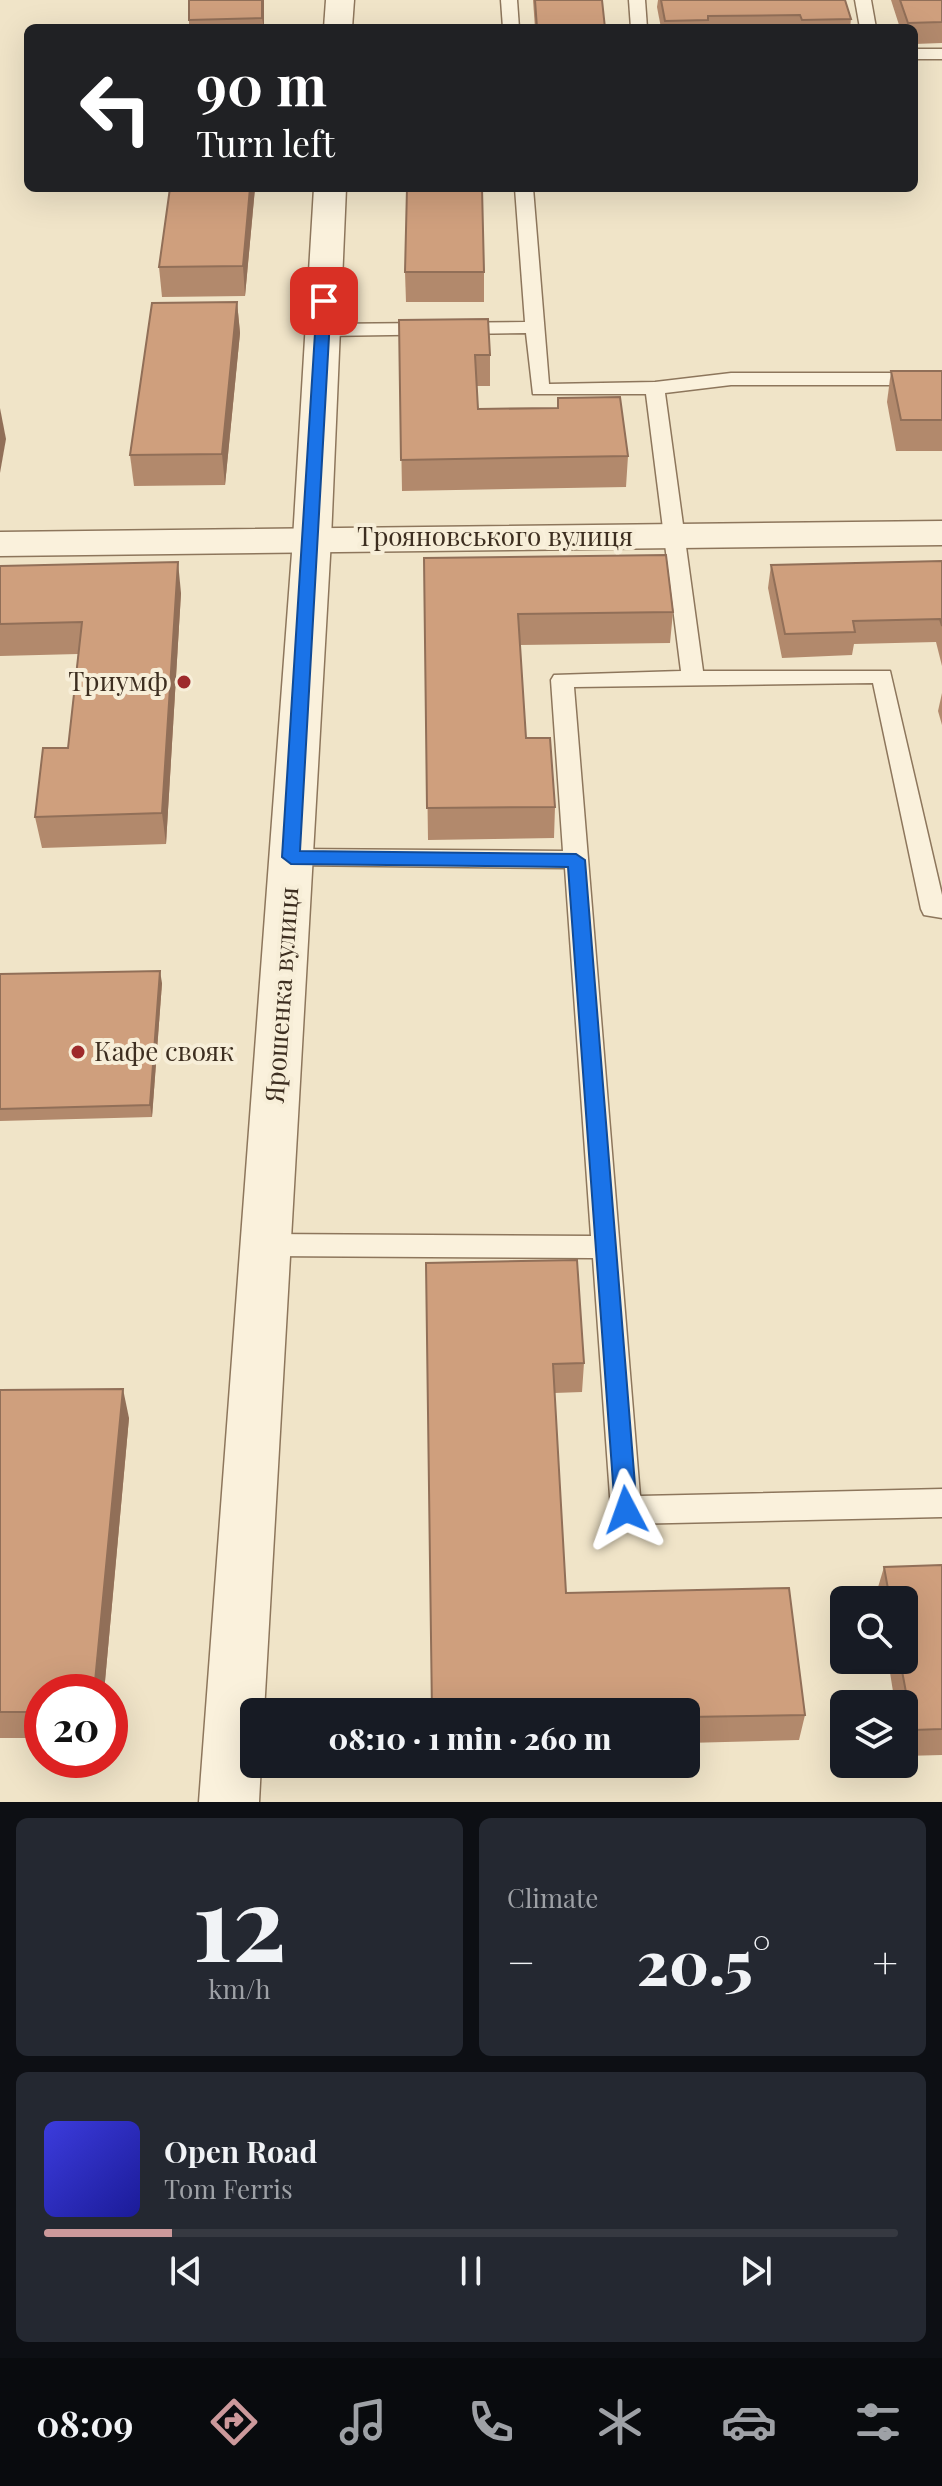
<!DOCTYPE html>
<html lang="en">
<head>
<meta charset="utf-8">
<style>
	body { margin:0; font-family:"Playfair Display",serif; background:#242831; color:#f1f3f6; height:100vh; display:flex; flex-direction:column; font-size:30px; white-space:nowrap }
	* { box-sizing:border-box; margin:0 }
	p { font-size:26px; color:#9ea1a6 }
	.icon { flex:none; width:44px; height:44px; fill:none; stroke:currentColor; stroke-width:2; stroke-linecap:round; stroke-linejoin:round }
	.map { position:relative; height:1802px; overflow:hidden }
	.drawer { display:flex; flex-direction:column; gap:16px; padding:16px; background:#0d0f14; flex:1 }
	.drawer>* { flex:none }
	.hud { position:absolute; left:24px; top:24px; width:894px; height:168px; border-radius:12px; box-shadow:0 8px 32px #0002; background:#202124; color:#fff; overflow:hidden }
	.tools { position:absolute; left:830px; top:1586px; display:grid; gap:16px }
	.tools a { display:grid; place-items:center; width:88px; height:88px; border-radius:12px; background:#171b24; box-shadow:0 8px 32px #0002; font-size:40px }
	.speed { position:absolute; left:24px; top:1674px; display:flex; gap:16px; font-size:40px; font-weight:700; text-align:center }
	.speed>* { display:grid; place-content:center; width:104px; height:104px; border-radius:50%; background:#171b24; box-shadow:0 8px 32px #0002; line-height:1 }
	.speed .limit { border:12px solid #d22; background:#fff; color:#111 }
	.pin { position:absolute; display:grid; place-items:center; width:68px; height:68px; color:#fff; margin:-34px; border-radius:16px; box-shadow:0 4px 12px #0006 }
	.me { position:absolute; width:88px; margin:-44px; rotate:356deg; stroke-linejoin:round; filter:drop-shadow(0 0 6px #0008) }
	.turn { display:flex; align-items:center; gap:28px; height:168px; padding:0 40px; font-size:36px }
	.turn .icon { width:104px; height:104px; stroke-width:2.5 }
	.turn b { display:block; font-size:56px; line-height:68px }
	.big { font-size:60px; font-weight:800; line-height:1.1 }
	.drawer .tile { flex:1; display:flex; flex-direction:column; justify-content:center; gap:12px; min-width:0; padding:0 28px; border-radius:12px; background:#242831 }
	.drawer .dial { align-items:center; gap:0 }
	.dial b { font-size:104px; line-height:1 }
	.song { display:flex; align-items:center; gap:24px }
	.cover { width:96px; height:96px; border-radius:12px; background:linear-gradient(135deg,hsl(240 70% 55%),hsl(240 70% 35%)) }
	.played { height:8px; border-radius:4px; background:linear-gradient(90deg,#cc999b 15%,#363941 15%) }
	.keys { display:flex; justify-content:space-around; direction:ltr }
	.heat { display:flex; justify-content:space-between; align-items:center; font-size:44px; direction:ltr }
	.drawer .tiles { flex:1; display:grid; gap:16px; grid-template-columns:1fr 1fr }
	.tile:last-child { grid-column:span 2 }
	.trip { position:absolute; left:240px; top:1698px; width:460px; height:80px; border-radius:12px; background:#171b24; box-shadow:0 8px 32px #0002; font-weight:800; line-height:80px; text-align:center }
	.dock { display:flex; height:128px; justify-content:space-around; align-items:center; background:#090b0e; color:#9ea1a6 }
	.dock .icon { width:56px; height:56px }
	.dock .on { color:#cc999b }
	.dock b { font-size:36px; color:#f1f3f6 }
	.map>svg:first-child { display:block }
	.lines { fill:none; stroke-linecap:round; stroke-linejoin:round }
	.service-casing { stroke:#8d765c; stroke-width:3 }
	.minor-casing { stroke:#8d765c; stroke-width:3 }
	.tertiary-casing { stroke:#8d765c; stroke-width:3 }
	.service { fill:#faf1dc; fill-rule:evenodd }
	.minor { fill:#faf1dc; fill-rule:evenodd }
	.tertiary { fill:#faf1dc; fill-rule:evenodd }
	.wall { fill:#b2896c }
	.shaded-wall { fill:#916f58 }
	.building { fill:#cf9f7d; stroke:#916f58; stroke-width:2 }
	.route { fill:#1a73e8; stroke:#114b97; stroke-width:2 }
	.poi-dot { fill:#9e2a2b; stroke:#f7eed8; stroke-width:3 }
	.labels { text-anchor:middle; stroke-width:8; stroke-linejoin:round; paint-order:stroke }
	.street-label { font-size:26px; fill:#3d2e20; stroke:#f7eed8 }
	.poi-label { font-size:26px; fill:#3d2e20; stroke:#f7eed8; text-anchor:end }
</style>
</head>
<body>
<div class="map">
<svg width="942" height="1802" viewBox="0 0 942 1802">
	<rect width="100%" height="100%" fill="#f0e4c8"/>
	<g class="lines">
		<g class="service-casing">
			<g id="service">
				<path d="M501,0H517L519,28H503Z"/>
				<path d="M629,0H645L647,28H631Z"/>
				<path d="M855,0H871L876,28H860Z"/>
				<rect x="914" y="49" width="28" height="10"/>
				<path d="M515,188H533L549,384L655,382L731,373H942V385H731L665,393L703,671H890L942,895V918L924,915L921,909L873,683L574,687L640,1496L942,1489V1517L626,1524L615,1520L611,1510L593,1258L266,1256L256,1253L252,1245L256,1237L266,1234L591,1236L565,868L291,865L283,863L279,857L283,851L291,849L563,851L551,680L554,675L681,671L646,394H533L526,333L323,336L314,330L323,324L525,322Z"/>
			</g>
		</g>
		<g class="minor-casing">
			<path id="minor" d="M942,521V545L0,556V532Z"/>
		</g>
		<g class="tertiary-casing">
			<g id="tertiary">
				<path d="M326,0H354L352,28H324Z"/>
				<path d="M314,188H346L331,539L264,1712H254V1764H261L259,1802H199L293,539Z"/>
			</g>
		</g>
		<use href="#service" class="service"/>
		<use href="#minor" class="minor"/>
		<use href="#tertiary" class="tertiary"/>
	</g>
	<g class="wall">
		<path d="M264,0V28H189V20Z"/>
		<path d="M533,0H602L605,28H535Z"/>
		<path d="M658,0H845L851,19L850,28H661L657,7Z"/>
		<path d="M891,0H942V43L914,44V28H900Z"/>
		<path d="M170,188H255L245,296L162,297L159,267Z"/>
		<path d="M405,272H484V302H406Z"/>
		<path d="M237,302L240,333L225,485L134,486L130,455Z"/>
		<path d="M399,320L490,355V386H477L478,409L558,408V398L628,456L626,487L402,491Z"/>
		<path d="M891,371H942V451H896L887,402Z"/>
		<path d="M424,558L673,612L670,643L520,645L526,738L555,807L554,838L428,840Z"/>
		<path d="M942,561V666L936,642L854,644L852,655L782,658L768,588L771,565Z"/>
		<path d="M0,566L181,593L166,844L42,848L35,817L68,748L78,654L0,656Z"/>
		<path d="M942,693V725L938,711Z"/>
		<path d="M0,974L162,983L152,1117L0,1121Z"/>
		<path d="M426,1263L584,1363L582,1392L554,1393L566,1593L805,1715L799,1740L686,1743V1712H432Z"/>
		<path d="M0,1390L129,1418L104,1692H42V1738H0Z"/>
		<path d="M942,1565V1755L904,1756V1704H895L888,1660H904V1600H877L876,1594L884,1567Z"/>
	</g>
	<g class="shaded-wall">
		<path d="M262,0H264V28L262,18Z"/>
		<path d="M250,188H255L245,296L243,266Z"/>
		<path d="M237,302L240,333L225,485L222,454Z"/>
		<path d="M0,408L6,439L0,473Z"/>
		<path d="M178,562L181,593L166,844L162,813Z"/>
		<path d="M160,971L162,983L152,1117L150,1105Z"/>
		<path d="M123,1389L129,1418L104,1692H94Z"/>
	</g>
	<g class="building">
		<path d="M189,0H262V18L189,20Z"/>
		<path d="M535,0H602L605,28H537Z"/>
		<path d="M661,0H845L851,19L802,20L800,15L708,16V20L665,21Z"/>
		<path d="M900,0H942V22L908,23Z"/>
		<path d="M170,188H250L243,266L159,267Z"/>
		<path d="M407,188H482L484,272H405Z"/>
		<path d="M237,302L222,454L130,455L152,303Z"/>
		<path d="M488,319L490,355H475L478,409L558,408V398L620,397L628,456L401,460L399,320Z"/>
		<path d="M891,371H942V420H901Z"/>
		<path d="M666,555L673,612L518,614L526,738H550L555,807L427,808L424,558Z"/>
		<path d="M942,561V626L940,619L853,621L855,632L785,634L771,565Z"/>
		<path d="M178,562L162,813L35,817L43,748H68L82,622L0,624V566Z"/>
		<path d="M160,971L150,1105L0,1109V974Z"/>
		<path d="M577,1260L584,1363L553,1364L566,1593L789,1588L805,1715L686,1717V1712H432L426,1263Z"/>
		<path d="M123,1389L94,1692H42V1712H0V1390Z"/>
		<path d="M942,1565V1729L913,1730L900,1660H904V1600H890L884,1567Z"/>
	</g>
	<path class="route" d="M324,297L331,301L300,851L576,854L585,860L637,1510L634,1517L626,1520L618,1517L615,1510L568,867L291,864L282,857L317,301Z"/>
	<g class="poi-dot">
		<circle cx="184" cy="682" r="8"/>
		<circle cx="78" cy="1052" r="8"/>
	</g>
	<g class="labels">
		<g class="street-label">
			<text x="495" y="546">Трояновського вулиця</text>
			<text transform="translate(282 995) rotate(-86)" y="9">Ярошенка вулиця</text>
		</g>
		<g class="poi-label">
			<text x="168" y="691">Триумф</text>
			<text x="94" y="1061" text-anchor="start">Кафе свояк</text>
		</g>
	</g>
</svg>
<div class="tools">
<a><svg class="icon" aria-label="search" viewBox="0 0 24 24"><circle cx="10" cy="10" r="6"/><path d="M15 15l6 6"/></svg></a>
<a><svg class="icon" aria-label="layers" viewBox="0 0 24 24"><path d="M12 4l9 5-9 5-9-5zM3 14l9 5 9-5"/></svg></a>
</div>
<div class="speed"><div class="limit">20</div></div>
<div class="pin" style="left:324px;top:301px;background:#d93025"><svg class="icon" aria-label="arrive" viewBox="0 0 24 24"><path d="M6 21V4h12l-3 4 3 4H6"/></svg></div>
<svg class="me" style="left:626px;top:1510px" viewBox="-20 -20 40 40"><path d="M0-17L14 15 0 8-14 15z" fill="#1a73e8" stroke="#fff" stroke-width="4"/></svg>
<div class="trip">08:10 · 1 min · 260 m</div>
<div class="hud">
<div class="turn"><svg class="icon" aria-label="left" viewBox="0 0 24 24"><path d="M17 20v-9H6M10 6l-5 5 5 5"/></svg><div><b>90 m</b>Turn left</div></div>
</div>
</div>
<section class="drawer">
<div class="tiles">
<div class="tile dial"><b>12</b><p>km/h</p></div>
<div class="tile"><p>Climate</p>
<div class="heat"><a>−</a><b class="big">20.5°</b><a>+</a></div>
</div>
<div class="tile">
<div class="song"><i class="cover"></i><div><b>Open Road</b><p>Tom Ferris</p></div></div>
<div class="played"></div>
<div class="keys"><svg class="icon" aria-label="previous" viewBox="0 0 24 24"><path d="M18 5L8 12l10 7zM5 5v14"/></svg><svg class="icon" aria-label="pause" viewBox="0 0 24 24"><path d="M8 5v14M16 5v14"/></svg><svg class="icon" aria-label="next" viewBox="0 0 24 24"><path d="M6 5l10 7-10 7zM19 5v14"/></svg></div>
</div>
</div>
</section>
<nav class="dock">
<b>08:09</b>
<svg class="icon on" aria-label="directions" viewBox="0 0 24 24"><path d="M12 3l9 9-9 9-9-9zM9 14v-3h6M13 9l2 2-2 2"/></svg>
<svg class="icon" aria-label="music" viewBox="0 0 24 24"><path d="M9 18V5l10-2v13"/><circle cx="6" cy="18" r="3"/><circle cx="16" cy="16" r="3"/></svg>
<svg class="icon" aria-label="phone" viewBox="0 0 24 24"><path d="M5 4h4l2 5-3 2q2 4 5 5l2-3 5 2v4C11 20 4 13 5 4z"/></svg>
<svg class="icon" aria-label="climate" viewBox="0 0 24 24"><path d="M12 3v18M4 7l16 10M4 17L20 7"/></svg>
<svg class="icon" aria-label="car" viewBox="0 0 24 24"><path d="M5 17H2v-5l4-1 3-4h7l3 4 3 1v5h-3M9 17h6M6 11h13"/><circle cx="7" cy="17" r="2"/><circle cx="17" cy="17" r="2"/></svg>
<svg class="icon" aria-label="filters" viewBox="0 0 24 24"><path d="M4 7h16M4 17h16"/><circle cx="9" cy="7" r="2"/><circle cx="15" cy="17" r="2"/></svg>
</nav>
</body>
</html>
